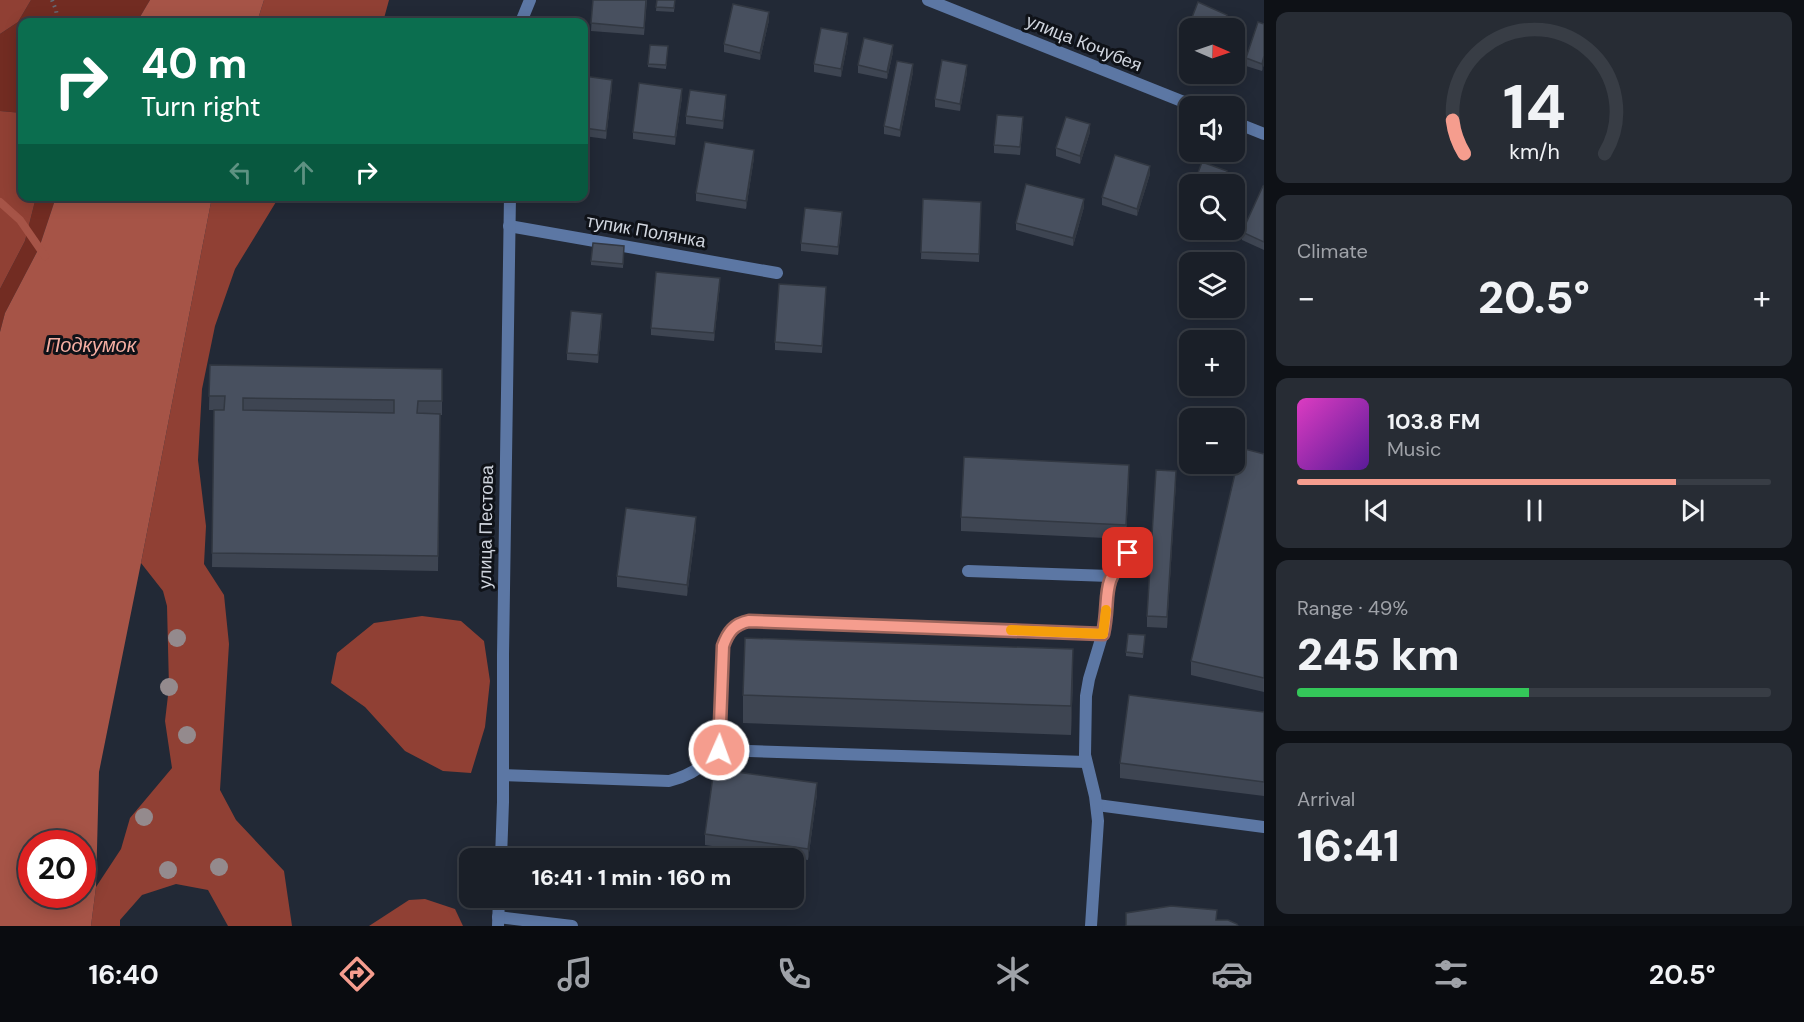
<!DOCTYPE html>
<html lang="en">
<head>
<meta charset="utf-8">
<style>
	body { margin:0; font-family:"DM Sans",sans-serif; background:#272c34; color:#f1f3f6; height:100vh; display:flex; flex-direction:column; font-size:22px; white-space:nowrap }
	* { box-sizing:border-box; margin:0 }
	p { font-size:20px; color:#9fa2a8 }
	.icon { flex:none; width:33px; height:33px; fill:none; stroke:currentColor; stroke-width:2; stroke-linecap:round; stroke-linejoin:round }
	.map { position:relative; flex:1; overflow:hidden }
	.sheet { display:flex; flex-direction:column; gap:12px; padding:12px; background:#0e1116; width:540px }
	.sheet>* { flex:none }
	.guide { position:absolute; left:18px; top:18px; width:570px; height:183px; border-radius:12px; box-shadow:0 3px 15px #0003,0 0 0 2px #383d45; background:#0b6e4f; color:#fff; overflow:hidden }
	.needle { width:39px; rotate:92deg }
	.controls { position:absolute; left:1179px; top:18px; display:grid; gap:12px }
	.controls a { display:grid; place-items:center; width:66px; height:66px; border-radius:12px; background:#1a1f28; box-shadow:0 3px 15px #0003,0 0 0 2px #383d45; font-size:30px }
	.speed { position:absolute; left:18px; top:830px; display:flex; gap:12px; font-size:30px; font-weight:700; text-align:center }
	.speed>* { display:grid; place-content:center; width:78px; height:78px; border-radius:50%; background:#1a1f28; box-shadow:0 3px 15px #0003,0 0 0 2px #383d45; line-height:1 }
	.speed .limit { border:9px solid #d22; background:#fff; color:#111 }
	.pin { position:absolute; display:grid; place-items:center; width:51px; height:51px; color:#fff; margin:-26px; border-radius:12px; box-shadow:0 3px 9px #0006 }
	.me { position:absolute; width:66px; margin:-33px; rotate:2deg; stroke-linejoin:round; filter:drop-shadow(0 0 4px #0008) }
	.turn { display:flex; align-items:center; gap:21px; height:126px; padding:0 24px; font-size:27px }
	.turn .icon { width:78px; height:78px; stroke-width:2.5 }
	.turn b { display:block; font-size:42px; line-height:51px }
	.lanes { display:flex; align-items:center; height:57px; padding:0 24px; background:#0003; justify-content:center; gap:30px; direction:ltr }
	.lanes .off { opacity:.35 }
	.big { font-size:45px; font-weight:800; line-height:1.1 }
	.sheet .tile { flex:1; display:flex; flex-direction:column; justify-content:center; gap:9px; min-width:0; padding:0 21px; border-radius:12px; background:#272c34 }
	.sheet .dial { align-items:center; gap:0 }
	.dial svg { height:156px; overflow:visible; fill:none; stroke:#383d45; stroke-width:7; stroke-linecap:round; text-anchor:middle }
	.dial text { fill:#f1f3f6; stroke:none }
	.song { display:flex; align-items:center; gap:18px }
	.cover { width:72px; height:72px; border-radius:9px; background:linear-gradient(135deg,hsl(310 70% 55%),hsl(270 70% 35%)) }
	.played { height:6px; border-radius:3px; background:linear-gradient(90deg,#f59d8e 80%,#383d45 80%) }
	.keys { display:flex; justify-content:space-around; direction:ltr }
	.heat { display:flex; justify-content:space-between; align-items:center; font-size:33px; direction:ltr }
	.charge { height:9px; border-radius:4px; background:linear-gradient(90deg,#34c759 49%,#383d45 0) }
	.trip { position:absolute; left:459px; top:848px; width:345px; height:60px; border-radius:12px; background:#1a1f28; box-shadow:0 3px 15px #0003,0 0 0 2px #383d45; font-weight:800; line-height:60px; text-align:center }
	.tabs { display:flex; height:96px; justify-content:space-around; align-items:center; background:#0a0c10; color:#9fa2a8 }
	.tabs .icon { width:42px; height:42px }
	.tabs .selected { color:#f59d8e }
	.tabs b { font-size:27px; color:#f1f3f6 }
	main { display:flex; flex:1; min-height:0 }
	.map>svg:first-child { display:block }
	.green { fill:#722c22 }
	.forest { fill:#904034 }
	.water { fill:#a65447; fill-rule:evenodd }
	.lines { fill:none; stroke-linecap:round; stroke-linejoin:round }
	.stream { stroke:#a65447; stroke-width:8 }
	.path { stroke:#656b76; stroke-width:4; stroke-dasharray:1.5 4.5; stroke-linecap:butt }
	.lane { stroke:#5c77a4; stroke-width:12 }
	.street { stroke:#5c77a4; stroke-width:12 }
	.tree { fill:#948a8d }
	.wall { fill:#3e4552 }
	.shaded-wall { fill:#323842 }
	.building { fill:#48505f; stroke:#323842; stroke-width:1.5; fill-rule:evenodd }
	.route-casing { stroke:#9f665c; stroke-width:15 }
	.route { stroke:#f59d8e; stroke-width:10 }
	.slow { stroke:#f59e0b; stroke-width:10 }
	.labels { text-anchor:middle; stroke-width:6; stroke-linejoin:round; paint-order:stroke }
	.street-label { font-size:18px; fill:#d0d5de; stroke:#0f1218 }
	.water-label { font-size:20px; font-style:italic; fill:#f4aea2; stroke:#0f1218 }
</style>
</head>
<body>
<main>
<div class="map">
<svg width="1264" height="926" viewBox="0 0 1264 926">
	<rect width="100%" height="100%" fill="#222936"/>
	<g class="green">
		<path d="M31,0H150L137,22H22V113L0,111V34L18,22Z"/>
		<path d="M36,197H56L39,248L5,313L0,332V289L25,241Z"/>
	</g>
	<g class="forest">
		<path d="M0,0H31L18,22L0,34Z"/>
		<path d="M264,0H389L383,22H257Z"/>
		<path d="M0,111L22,113V196L36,197L25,241L0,289Z"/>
		<path d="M212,197H279L235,269L215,326L202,389L198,460L206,526L204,564L224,595L229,644L220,790L236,820L284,871L292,926H228L208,890L176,884L142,895L120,920V926H91L96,887L121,849L130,818L172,768L165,721L169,687L167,606L163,591L141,563Z"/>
		<path d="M422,616L461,621L484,641L490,681L485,727L471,773L443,771L405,751L365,707L331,683L337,653L374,623Z"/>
		<path d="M425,899L455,909L463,926H369L409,900Z"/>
	</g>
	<g class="water">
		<path d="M150,0H264L257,22H137Z"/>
		<path d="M56,197H212L141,563L99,772L96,887L91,926H0V332L5,313L39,248ZM32,843H82V894H32Z"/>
	</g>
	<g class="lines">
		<path class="stream" d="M0,202L20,220L45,256"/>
		<path class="path" d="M52,0L56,10L58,22"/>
		<g class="lane">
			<path d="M968,571L1110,576"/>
			<path d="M1086,762L719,750L723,646C728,631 734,624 749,621L1103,634"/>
			<path d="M503,775L669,781C690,776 705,766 719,750"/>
			<path d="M1097,805L1264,827"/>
			<path d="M498,917L572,926"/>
			<path d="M1091,926L1098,821L1095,796L1085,755L1086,696L1089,679L1105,626L1108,582L1117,565L1139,541"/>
		</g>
		<g class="street">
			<path d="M928,0L1194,106"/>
			<path d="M521,22L530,0"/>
			<path d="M1234,122L1264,134"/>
			<path d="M509,226L777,273"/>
			<path d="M501,858L503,802V655L510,196"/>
			<path d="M498,926L499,897"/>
		</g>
	</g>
	<g class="tree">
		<circle cx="177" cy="638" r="9"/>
		<circle cx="169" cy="687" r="9"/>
		<circle cx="187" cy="735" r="9"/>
		<circle cx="144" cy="817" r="9"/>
		<circle cx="219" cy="867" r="9"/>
		<circle cx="168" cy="870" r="9"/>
	</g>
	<g class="wall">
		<path d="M593,0H647L644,35L591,31Z"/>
		<path d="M657,0H675L674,12L656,11Z"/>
		<path d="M1198,2L1227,15V22L1225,28H1190V43L1186,41V33Z"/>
		<path d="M769,20L760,60L724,52V44Z"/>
		<path d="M1264,24V64L1262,71L1246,66V58Z"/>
		<path d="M848,41L841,77L814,72V64Z"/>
		<path d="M668,46L666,69L648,67V64Z"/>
		<path d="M893,52L887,79L858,73V65Z"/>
		<path d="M913,72L900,137L884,134V126Z"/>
		<path d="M967,72L960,111L935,107V99Z"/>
		<path d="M584,76L612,87L606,139L584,136Z"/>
		<path d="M682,97L675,145L633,139V132Z"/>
		<path d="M726,103L723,129L686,124V116Z"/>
		<path d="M1023,125L1020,155L994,153V145Z"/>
		<path d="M1090,132L1080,164L1056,156V148Z"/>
		<path d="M754,158L746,209L696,201V193Z"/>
		<path d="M1150,174L1137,216L1102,205V197Z"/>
		<path d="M1264,186V250L1242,240V232Z"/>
		<path d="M923,199L981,202L979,262L921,259Z"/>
		<path d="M1084,207L1073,246L1016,230V223Z"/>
		<path d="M842,220L838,255L801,251V243Z"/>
		<path d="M624,246L623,268L591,265V261Z"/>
		<path d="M720,285L714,341L651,335V328Z"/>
		<path d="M826,294L822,353L775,350V342Z"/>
		<path d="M602,322L598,363L567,360V353Z"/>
		<path d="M210,365L442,369V415H440L438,571L212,567L214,410H209Z"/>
		<path d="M1264,454V692L1191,675V661Z"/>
		<path d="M1129,479L1126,539L961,531V517Z"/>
		<path d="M1176,482L1167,628L1147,627V616Z"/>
		<path d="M696,528L687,596L617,587V576Z"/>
		<path d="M1145,635L1143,658L1126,656V652Z"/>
		<path d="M1073,678L1071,735L743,723V695Z"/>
		<path d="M1264,712V796L1120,778V763Z"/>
		<path d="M817,794L808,860L705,845V834Z"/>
	</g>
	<g class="shaded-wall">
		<path d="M769,12V20L760,60V53Z"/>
		<path d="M1227,15V22L1225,28H1221Z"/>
		<path d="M848,33V41L841,77V69Z"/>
		<path d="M893,45V52L887,79V72Z"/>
		<path d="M1264,56V64L1262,71V64Z"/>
		<path d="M913,64V72L900,137V130Z"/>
		<path d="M967,65V72L960,111V104Z"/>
		<path d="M612,80V87L606,139V131Z"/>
		<path d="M682,89V97L675,145V137Z"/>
		<path d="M726,95V103L723,129V121Z"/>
		<path d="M1090,124V132L1080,164V156Z"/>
		<path d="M754,150V158L746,209V201Z"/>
		<path d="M1150,166V174L1137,216V209Z"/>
		<path d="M1227,171V179L1225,184H1222Z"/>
		<path d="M1084,199V207L1073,246V238Z"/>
		<path d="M842,212V220L838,255V247Z"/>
		<path d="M720,278V285L714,341V333Z"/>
		<path d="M602,314V322L598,363V355Z"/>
		<path d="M1176,471V482L1167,628V617Z"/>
		<path d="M696,517V528L687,596V585Z"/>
		<path d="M1073,649V678L1071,735V706Z"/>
		<path d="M817,783V794L808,860V849Z"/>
	</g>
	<g class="building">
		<path d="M593,0H646L644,28L591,23Z"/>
		<path d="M657,0H675L674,8L656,7Z"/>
		<path d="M1198,2L1227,15L1221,28H1190V35L1186,33Z"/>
		<path d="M733,4L769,12L760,53L724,44Z"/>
		<path d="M1258,22L1264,24V56L1262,64L1246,58Z"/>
		<path d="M821,28L848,33L841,69L814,64Z"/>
		<path d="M864,38L893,45L887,72L858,65Z"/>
		<path d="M650,45L668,46L666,65L648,64Z"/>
		<path d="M942,60L967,65L960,104L935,99Z"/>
		<path d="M897,61L913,64L900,130L884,126Z"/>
		<path d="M584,76L612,80L606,131L584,128Z"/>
		<path d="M639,83L682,89L675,137L633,132Z"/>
		<path d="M690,90L726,95L723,121L686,116Z"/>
		<path d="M997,115L1023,117L1020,147L994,145Z"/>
		<path d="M1066,117L1090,124L1080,156L1056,148Z"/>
		<path d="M705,142L754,150L746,201L696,193Z"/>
		<path d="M1115,155L1150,166L1137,209L1102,197Z"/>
		<path d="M1202,162L1227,171L1222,184H1194Z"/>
		<path d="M1026,184L1084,199L1073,238L1016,223Z"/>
		<path d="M1263,186H1264V242L1242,232Z"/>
		<path d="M923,199L981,202L979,254L921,252Z"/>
		<path d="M805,208L842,212L838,247L801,243Z"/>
		<path d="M593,243L624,246L623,264L591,261Z"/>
		<path d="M656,272L720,278L714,333L651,328Z"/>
		<path d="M779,284L826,287L822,346L775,342Z"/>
		<path d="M571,311L602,314L598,355L567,353Z"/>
		<path d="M210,365L442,369V401H418L417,413L440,414L438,556L212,553L214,410H224L225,396H209ZM243,398L394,400V413L243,410Z"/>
		<path d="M1241,448L1264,454V678L1191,661Z"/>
		<path d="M964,457L1129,465L1126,525L961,517Z"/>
		<path d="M1156,470L1176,471L1167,617L1147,616Z"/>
		<path d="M626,508L696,517L687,585L617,576Z"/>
		<path d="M1128,634L1145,635L1143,654L1126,652Z"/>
		<path d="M745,638L1073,649L1071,706L743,695Z"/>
		<path d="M1129,695L1264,712V782L1120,763Z"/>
		<path d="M714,769L817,783L808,849L705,834Z"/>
		<path d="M1171,906L1217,910L1216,920H1228L1237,924L1238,926H1126V913Z"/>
	</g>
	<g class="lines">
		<g class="route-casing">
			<path id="route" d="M719,750L723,646C728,632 734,624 749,621L1103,634C1111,596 1099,585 1128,553"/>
		</g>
		<use href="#route" class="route"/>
		<path class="slow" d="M1011,630L1103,634L1106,610"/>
	</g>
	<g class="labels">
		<g class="street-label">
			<text transform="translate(1084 43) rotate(22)" y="6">улица Кочубея</text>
			<text transform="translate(646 231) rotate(10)" y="6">тупик Полянка</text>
			<text transform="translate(486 527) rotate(-89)" y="6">улица Пестова</text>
		</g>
		<g class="water-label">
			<text x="91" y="352">Подкумок</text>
		</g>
	</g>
</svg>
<div class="controls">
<a><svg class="needle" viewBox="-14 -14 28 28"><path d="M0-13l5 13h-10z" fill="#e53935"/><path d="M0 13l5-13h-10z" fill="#9fa2a8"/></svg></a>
<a><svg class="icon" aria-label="sound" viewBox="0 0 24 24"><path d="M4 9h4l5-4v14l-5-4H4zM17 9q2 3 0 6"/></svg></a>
<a><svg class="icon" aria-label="search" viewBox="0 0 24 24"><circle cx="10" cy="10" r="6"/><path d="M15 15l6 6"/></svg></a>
<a><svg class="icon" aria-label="layers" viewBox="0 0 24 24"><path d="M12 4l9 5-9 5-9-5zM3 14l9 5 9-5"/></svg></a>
<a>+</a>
<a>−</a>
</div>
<div class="speed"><div class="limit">20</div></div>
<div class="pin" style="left:1128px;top:553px;background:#d93025"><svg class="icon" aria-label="arrive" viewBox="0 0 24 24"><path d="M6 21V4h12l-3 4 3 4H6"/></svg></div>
<svg class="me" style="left:719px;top:750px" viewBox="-20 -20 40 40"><circle r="17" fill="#f59d8e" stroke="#fff" stroke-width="3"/><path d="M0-11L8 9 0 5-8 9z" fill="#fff"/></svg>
<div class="trip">16:41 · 1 min · 160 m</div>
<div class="guide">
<div class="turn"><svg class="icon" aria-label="right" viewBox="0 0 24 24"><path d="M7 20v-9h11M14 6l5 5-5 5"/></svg><div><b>40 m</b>Turn right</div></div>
<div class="lanes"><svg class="icon off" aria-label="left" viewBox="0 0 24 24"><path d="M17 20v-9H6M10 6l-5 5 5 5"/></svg><svg class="icon off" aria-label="ahead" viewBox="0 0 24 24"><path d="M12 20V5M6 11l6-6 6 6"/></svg><svg class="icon" aria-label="right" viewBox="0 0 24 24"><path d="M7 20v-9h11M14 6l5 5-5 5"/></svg></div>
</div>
</div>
<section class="sheet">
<div class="tile dial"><svg viewBox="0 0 100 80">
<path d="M14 69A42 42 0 1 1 86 69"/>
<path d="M14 69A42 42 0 0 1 8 52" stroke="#f59d8e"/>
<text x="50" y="56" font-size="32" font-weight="700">14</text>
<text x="50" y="72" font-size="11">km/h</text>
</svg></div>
<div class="tile"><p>Climate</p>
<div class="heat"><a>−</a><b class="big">20.5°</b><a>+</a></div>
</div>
<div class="tile">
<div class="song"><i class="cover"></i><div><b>103.8 FM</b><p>Music</p></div></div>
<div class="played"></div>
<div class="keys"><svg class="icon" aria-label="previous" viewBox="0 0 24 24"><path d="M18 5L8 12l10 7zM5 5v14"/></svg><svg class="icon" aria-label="pause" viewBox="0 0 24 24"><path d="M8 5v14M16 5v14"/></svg><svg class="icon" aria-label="next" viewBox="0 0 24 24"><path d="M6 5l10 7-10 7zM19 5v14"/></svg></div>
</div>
<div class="tile"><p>Range · 49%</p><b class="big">245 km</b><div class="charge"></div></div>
<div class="tile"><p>Arrival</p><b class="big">16:41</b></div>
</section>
</main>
<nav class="tabs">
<b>16:40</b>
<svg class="icon selected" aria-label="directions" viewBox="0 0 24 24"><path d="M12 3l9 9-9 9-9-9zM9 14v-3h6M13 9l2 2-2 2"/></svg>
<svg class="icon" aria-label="music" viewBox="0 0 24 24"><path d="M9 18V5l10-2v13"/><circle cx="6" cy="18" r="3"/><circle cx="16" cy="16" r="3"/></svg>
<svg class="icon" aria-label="phone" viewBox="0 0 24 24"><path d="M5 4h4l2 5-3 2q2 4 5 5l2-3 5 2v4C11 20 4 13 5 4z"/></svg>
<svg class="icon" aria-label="climate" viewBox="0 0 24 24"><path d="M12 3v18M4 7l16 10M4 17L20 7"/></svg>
<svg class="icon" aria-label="car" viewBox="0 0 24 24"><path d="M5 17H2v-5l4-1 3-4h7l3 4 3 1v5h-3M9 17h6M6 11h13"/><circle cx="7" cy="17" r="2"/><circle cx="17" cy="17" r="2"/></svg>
<svg class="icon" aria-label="filters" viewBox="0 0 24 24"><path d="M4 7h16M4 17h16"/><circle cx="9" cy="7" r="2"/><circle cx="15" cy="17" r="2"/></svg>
<b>20.5°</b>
</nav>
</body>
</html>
